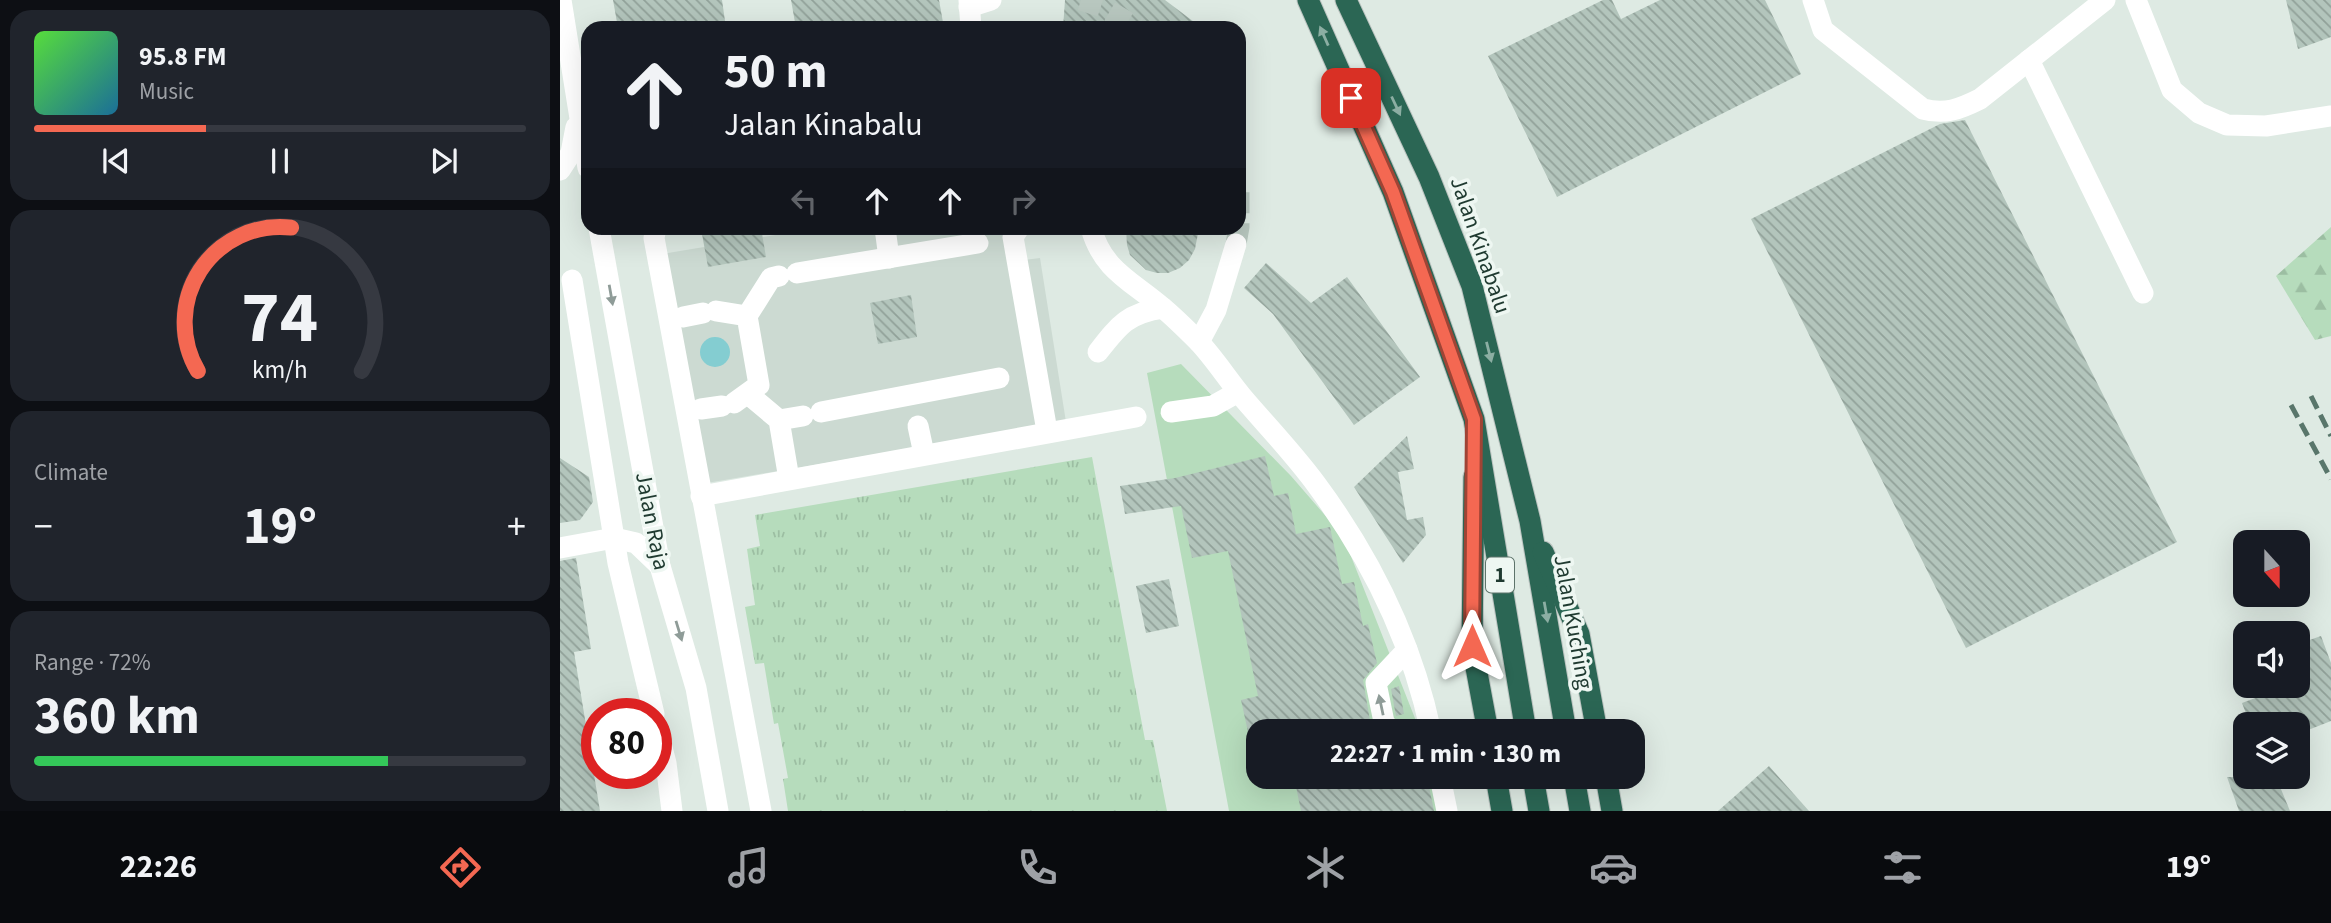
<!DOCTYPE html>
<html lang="en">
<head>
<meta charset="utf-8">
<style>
	body { margin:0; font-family:"Source Sans 3",sans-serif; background:#20242c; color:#f1f3f6; height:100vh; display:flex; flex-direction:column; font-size:26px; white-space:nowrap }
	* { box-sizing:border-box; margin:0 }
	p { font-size:23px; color:#9ea1a6 }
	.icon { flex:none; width:38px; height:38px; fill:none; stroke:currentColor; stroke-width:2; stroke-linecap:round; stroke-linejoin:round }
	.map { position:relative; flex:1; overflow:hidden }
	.side { display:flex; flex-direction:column; gap:10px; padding:10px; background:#0d0f14; width:560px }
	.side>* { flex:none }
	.banner { position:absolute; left:21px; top:21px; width:665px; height:214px; border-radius:21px; box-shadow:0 7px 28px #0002; background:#171b24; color:#f1f3f6; overflow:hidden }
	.needle { width:46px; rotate:159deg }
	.controls { position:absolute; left:1673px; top:530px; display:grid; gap:14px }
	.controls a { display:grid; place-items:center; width:77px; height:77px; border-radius:14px; background:#171b24; box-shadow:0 7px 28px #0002; font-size:35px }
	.speed { position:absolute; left:21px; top:698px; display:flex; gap:14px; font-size:35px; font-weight:700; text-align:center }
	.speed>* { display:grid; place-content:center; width:91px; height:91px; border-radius:50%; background:#171b24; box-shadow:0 7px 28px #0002; line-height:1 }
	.speed .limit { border:10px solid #d22; background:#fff; color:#111 }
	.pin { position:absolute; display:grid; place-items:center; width:60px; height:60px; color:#fff; margin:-30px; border-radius:14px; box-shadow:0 4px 10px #0006 }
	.me { position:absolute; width:77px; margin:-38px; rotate:0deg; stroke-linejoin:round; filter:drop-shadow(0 0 5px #0008) }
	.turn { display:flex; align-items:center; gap:24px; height:147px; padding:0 28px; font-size:32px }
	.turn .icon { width:91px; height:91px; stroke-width:2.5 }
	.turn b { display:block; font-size:49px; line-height:60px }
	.lanes { display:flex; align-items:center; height:66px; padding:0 28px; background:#0003; justify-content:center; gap:35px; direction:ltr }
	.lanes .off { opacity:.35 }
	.big { font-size:52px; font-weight:700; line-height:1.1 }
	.side .card { flex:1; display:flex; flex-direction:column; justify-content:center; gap:10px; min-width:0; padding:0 24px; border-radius:21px; background:#20242c }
	.side .dial { align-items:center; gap:0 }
	.dial svg { height:182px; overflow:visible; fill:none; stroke:#363941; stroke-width:7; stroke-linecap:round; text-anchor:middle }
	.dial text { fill:#f1f3f6; stroke:none }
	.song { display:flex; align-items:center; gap:21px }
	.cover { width:84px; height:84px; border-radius:10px; background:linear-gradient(135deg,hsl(110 70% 55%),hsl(200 70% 35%)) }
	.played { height:7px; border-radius:4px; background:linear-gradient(90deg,#f46852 35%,#363941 35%) }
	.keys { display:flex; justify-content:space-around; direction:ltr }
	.heat { display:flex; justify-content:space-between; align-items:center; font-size:38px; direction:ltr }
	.charge { height:10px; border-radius:5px; background:linear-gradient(90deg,#34c759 72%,#363941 0) }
	.trip { position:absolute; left:686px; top:719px; width:399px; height:70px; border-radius:21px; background:#171b24; box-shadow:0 7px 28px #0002; font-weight:700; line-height:70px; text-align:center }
	.dock { display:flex; height:112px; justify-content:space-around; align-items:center; background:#090b0e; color:#9ea1a6 }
	.dock .icon { width:49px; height:49px }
	.dock .on { color:#f46852 }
	.dock b { font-size:32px; color:#f1f3f6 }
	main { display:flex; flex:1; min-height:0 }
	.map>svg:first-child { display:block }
	.built { fill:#ccdad2 }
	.grass { fill:url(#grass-tufts) }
	.forest { fill:url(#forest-firs) }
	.park { fill:#b6dcbc }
	.water { fill:#84cdd1 }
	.building { fill:url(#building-back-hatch) }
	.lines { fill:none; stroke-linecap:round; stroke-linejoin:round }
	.minor-tunnel { stroke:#b8c7bf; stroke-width:21; stroke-dasharray:21 10; stroke-linecap:butt }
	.highway-casing { stroke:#bcc4c1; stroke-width:23 }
	.minor { stroke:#fff; stroke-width:21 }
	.highway { stroke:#2b6654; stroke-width:21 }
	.rail { stroke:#59766b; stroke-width:5; stroke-dasharray:14 7; stroke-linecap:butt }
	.oneway { fill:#8caea3 }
	.oneway2 { fill:#8f9c98 }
	.route-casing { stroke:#9f4435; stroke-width:18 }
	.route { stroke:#f46852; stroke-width:12 }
	.labels { text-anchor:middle; stroke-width:7; stroke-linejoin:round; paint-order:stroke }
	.shield { fill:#eef7f2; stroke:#5d736a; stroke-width:2 }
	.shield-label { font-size:21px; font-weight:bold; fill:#1f3a30 }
	.street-label { font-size:23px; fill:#1f3a30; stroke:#eef7f2 }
</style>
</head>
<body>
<main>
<section class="side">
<div class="card">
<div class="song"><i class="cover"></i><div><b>95.8 FM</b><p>Music</p></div></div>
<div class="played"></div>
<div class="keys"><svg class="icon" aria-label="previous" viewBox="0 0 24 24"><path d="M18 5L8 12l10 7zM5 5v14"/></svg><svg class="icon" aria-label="pause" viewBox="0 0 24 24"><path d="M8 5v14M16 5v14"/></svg><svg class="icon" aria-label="next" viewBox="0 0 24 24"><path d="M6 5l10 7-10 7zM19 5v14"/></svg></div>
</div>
<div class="card dial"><svg viewBox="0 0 100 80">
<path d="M14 69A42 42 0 1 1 86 69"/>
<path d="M14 69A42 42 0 0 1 55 6" stroke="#f46852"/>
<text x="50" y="56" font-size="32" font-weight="700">74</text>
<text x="50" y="72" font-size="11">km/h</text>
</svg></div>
<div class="card"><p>Climate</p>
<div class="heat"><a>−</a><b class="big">19°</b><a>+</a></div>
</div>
<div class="card"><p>Range · 72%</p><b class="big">360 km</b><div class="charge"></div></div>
</section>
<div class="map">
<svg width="1771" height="811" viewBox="0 0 1771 811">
	<defs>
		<pattern id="grass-tufts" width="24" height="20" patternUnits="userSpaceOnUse" patternTransform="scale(1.75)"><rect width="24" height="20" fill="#b6dcbc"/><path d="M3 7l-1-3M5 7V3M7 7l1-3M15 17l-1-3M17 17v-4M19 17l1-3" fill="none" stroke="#9cbea2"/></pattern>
		<pattern id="forest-firs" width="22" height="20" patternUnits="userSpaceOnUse" patternTransform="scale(1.75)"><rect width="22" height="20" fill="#b6dcbc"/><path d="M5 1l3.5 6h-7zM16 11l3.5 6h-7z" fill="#9cbea2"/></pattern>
		<pattern id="building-back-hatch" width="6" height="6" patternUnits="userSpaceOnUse" patternTransform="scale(1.75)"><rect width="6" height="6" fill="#b3c5bc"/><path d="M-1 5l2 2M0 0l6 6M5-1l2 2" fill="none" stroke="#91a199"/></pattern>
	</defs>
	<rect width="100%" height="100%" fill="#deeae3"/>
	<path class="built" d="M258,228H459L464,260L480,258L506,422L141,484L96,255Z"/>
	<path class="grass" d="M532,457L585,740H593L607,811H228L223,779L228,778L218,723L214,724L204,663L195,664L185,607L195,605L187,549L200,546L195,515Z"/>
	<path class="forest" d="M1771,227V336L1755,340L1716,276Z"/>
	<path class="park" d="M621,364L731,476L783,536L860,731L698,732V777H871L877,811H669L587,373Z"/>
	<circle class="water" cx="155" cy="352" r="15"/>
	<g class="building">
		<path d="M53,0H162L166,28H58Z"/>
		<path d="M231,0H379L384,28H236Z"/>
		<path d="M505,0H605L642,28H503Z"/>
		<path d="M1043,0H1052L1061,19L1100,0H1205L1241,74L997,197L928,56Z"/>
		<path d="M1726,0H1771V37L1738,49Z"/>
		<path d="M1405,120L1617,542L1406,648L1191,219L1380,124Z"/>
		<path d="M182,228H201L206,257L148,267L142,234Z"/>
		<path d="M566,228H639L635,249L629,260L620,268L608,273H597L586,270L570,255L567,245Z"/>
		<path d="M706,263L751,303L787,277L860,377L794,425L713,314L684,288Z"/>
		<path d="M351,295L357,337L318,344L310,303Z"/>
		<path d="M847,436L854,469L838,472L847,520L863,517L866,535L843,563L794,487Z"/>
		<path d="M705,456L714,496L728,493L736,534L770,527L782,584L794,582L803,626L808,624L817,663L803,680L810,721L801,723L802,732H688L681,700L698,696L668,551L632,558L621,506L565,514L560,486L615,478Z"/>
		<path d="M0,458L29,477L33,502L20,520L0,523Z"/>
		<path d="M16,558L31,649L14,652L40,811H0V561Z"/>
		<path d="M609,579L619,626L586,633L576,586Z"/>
		<path d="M1761,636L1771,663V721L1738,734V724H1690L1682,703L1727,686H1738V644Z"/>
		<path d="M839,686L844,714L836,716L831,689Z"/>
		<path d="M1209,766L1249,811H1158Z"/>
		<path d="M734,777H867L874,811H741Z"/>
		<path d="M1667,777H1716L1730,811H1679Z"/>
	</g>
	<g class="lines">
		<g class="minor-tunnel">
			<path d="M521,0L542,7L578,28"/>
			<path d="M676,244L679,227V191"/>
		</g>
		<g class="highway-casing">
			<g id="highway">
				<path d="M748,0L833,192L914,419L966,732"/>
				<path d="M786,0L869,177L912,286L970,521L1006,732"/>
				<path d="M914,477L912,646L928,732"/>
				<path d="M983,552L1019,634L1037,732"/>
				<path d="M936,777L942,811"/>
				<path d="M973,777L979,811"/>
				<path d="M1014,777L1020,811"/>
				<path d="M1046,777L1052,811"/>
			</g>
		</g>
		<g class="minor">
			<path d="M1,0L28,168"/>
			<path d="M409,0L411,28"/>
			<path d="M1253,0L1263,30L1363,109C1385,115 1400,109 1420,99L1545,0"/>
			<path d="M1576,0L1612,90L1639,113L1667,125L1706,126L1771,116"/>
			<path d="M409,7L431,0"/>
			<path d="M1469,60L1583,293"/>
			<path d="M0,170L11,153L16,127"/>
			<path d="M39,228L100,566L136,688L158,811"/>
			<path d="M96,228L94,238L201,811"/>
			<path d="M325,228L329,258"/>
			<path d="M459,228L453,237L487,431"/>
			<path d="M531,228C543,271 572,281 603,308C615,318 627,330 638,341C655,359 668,380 684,399C708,427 734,454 756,484C810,557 852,642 871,732"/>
			<path d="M237,273L418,243"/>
			<path d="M12,280L58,563L94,714"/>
			<path d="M156,311L187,316L199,385L174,403"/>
			<path d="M187,316L211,278L219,276"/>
			<path d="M123,317L143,313"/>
			<path d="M639,342L656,310L676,244"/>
			<path d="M538,352C559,325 568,313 603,308"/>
			<path d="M188,394L219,420L229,479"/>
			<path d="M141,409L162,406"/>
			<path d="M261,412L439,378"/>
			<path d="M611,412L653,406L678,392"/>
			<path d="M219,420L243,416"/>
			<path d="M358,426L364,454"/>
			<path d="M141,496L576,417"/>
			<path d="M0,548L54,538L76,543L100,566"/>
			<path d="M847,650L816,683L824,722L830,730L870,731"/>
			<path d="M96,724L106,763L112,811"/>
			<path d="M880,777L887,811"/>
		</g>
		<use href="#highway" class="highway"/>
		<g class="rail">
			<path d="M1751,396L1771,436"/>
			<path d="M1731,405L1771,479"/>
		</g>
	</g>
	<defs><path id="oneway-solid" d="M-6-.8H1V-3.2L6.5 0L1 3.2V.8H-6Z" transform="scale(1.75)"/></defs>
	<g class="oneway">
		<use href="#oneway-solid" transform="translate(764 36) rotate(-114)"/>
		<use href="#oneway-solid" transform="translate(836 106) rotate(65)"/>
		<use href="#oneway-solid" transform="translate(929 352) rotate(76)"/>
		<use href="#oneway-solid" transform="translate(986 612) rotate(80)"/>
	</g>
	<g class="oneway2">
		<use href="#oneway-solid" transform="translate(51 295) rotate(80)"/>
		<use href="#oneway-solid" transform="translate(119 631) rotate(73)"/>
		<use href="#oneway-solid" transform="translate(821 705) rotate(-102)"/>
	</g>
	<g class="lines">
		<g class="route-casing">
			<path id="route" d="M791,98L833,192L914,419L912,646"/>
		</g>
		<use href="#route" class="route"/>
	</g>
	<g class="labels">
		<rect class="shield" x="926" y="557.5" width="28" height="35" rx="5"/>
		<g class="shield-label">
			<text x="940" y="582">1</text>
		</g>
		<g class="street-label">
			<text transform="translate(921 245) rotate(71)" y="8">Jalan Kinabalu</text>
			<text transform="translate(93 521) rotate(79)" y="8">Jalan Raja</text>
			<text transform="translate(1014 622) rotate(80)" y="8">Jalan Kuching</text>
		</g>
	</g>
</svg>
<div class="controls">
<a><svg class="needle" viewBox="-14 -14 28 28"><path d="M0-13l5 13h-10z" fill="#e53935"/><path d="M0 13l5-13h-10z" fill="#9ea1a6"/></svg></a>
<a><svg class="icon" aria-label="sound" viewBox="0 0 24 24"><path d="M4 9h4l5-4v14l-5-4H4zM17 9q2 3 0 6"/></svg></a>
<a><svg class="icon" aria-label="layers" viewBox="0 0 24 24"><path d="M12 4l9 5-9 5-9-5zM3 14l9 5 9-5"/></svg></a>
</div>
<div class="speed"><div class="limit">80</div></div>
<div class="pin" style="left:791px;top:98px;background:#d93025"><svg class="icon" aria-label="arrive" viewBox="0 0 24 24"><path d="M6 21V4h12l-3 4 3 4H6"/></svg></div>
<svg class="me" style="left:912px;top:646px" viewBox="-20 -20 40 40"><path d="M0-17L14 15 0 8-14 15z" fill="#f46852" stroke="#fff" stroke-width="4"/></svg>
<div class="trip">22:27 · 1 min · 130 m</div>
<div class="banner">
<div class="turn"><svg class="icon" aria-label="ahead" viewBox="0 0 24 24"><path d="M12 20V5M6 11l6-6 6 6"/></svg><div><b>50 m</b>Jalan Kinabalu</div></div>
<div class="lanes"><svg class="icon off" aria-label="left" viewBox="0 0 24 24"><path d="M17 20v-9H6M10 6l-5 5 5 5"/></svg><svg class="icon" aria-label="ahead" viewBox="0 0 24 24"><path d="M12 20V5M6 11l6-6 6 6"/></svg><svg class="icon" aria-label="ahead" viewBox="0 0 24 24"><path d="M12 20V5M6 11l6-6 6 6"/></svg><svg class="icon off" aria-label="right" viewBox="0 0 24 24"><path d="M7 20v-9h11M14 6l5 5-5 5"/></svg></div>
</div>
</div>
</main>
<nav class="dock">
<b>22:26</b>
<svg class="icon on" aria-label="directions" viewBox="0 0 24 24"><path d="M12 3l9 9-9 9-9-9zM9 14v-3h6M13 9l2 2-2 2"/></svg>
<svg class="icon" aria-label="music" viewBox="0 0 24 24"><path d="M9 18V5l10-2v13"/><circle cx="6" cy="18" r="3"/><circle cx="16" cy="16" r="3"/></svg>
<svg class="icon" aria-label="phone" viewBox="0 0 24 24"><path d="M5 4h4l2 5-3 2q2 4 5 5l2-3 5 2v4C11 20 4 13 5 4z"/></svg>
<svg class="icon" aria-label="climate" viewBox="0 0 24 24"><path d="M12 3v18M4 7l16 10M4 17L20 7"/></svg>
<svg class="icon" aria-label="car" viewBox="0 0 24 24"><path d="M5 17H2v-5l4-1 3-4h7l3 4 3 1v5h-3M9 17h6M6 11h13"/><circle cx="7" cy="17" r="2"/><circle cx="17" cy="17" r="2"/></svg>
<svg class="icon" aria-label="filters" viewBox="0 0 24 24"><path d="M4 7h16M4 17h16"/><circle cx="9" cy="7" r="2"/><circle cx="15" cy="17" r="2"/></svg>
<b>19°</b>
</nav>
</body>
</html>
